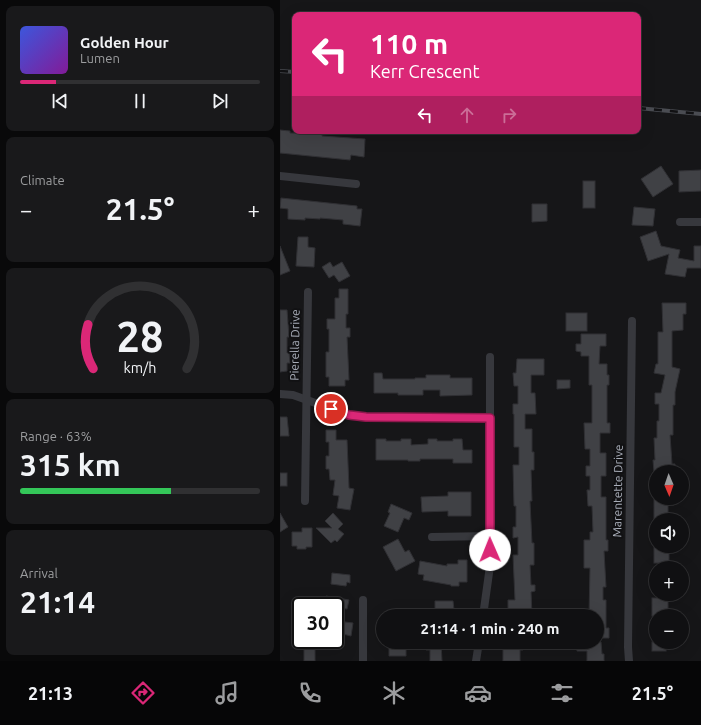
<!DOCTYPE html>
<html lang="en">
<head>
<meta charset="utf-8">
<style>
	body { margin:0; font-family:Ubuntu,sans-serif; background:#19191b; color:#f1f3f6; height:100vh; display:flex; flex-direction:column; font-size:15px; white-space:nowrap }
	* { box-sizing:border-box; margin:0 }
	p { font-size:13px; color:#9c9d9f }
	.icon { flex:none; width:22px; height:22px; fill:none; stroke:currentColor; stroke-width:2; stroke-linecap:round; stroke-linejoin:round }
	.map { position:relative; flex:1; overflow:hidden }
	.panel { display:flex; flex-direction:column; gap:6px; padding:6px; background:#09090a; width:280px }
	.panel>* { flex:none }
	.hud { position:absolute; left:12px; top:12px; width:349px; height:122px; border-radius:8px; box-shadow:0 4px 16px #0002,0 0 0 1px #303032; background:#db2777; color:#fff; overflow:hidden }
	.needle { width:26px; rotate:178deg }
	.buttons { position:absolute; left:369px; top:465px; display:grid; gap:8px }
	.buttons a { display:grid; place-items:center; width:40px; height:40px; border-radius:50%; background:#101012; box-shadow:0 4px 16px #0002,0 0 0 1px #303032; font-size:20px }
	.speed { position:absolute; left:12px; top:597px; display:flex; gap:8px; font-size:20px; font-weight:700; text-align:center }
	.speed>* { display:grid; place-content:center; width:52px; height:52px; border-radius:50%; background:#101012; box-shadow:0 4px 16px #0002,0 0 0 1px #303032; line-height:1 }
	.speed .limit { border:2px solid #111; border-radius:6px; background:#fff; color:#111 }
	.pin { position:absolute; display:grid; place-items:center; width:34px; height:34px; color:#fff; margin:-17px; border:2px solid #fff; border-radius:50%; box-shadow:0 1px 4px #0007 }
	.me { position:absolute; width:44px; margin:-22px; rotate:359deg; stroke-linejoin:round; filter:drop-shadow(0 0 3px #0008) }
	.turn { display:flex; align-items:center; gap:14px; height:84px; padding:0 12px; font-size:18px }
	.turn .icon { width:52px; height:52px; stroke-width:2.5 }
	.turn b { display:block; font-size:28px; line-height:34px }
	.lanes { display:flex; align-items:center; height:38px; padding:0 12px; background:#0003; justify-content:center; gap:20px; direction:ltr }
	.lanes .off { opacity:.35 }
	.big { font-size:30px; font-weight:700; line-height:1.1 }
	.panel .tile { flex:1; display:flex; flex-direction:column; justify-content:center; gap:6px; min-width:0; padding:0 14px; border-radius:8px; background:#19191b }
	.panel .dial { align-items:center; gap:0 }
	.dial svg { height:104px; overflow:visible; fill:none; stroke:#303032; stroke-width:7; stroke-linecap:round; text-anchor:middle }
	.dial text { fill:#f1f3f6; stroke:none }
	.song { display:flex; align-items:center; gap:12px }
	.cover { width:48px; height:48px; border-radius:6px; background:linear-gradient(135deg,hsl(230 70% 55%),hsl(290 70% 35%)) }
	.played { height:4px; border-radius:2px; background:linear-gradient(90deg,#db2777 15%,#303032 15%) }
	.keys { display:flex; justify-content:space-around; direction:ltr }
	.heat { display:flex; justify-content:space-between; align-items:center; font-size:22px; direction:ltr }
	.charge { height:6px; border-radius:3px; background:linear-gradient(90deg,#34c759 63%,#303032 0) }
	.trip { position:absolute; left:96px; top:609px; width:228px; height:40px; border-radius:20px; background:#101012; box-shadow:0 4px 16px #0002,0 0 0 1px #303032; font-weight:700; line-height:40px; text-align:center }
	.tab-bar { display:flex; height:64px; justify-content:space-around; align-items:center; background:#060607; color:#9c9d9f }
	.tab-bar .icon { width:28px; height:28px }
	.tab-bar .on { color:#db2777 }
	.tab-bar b { font-size:18px; color:#f1f3f6 }
	main { display:flex; flex:1; min-height:0 }
	.map>svg:first-child { display:block }
	.building { fill:#404145; stroke:#303034 }
	.lines { fill:none; stroke-linecap:round; stroke-linejoin:round }
	.street { stroke:#37383d; stroke-width:8 }
	.rail-casing { stroke:#4a4c52; stroke-width:4 }
	.rail { stroke:#111113; stroke-width:2.5; stroke-dasharray:8; stroke-linecap:butt }
	.route-casing { stroke:#8e194d; stroke-width:10 }
	.route { stroke:#db2777; stroke-width:7 }
	.labels { text-anchor:middle; stroke-width:4; stroke-linejoin:round; paint-order:stroke }
	.street-label { font-size:12px; fill:#a8adb8; stroke:#111113 }
</style>
</head>
<body>
<main>
<section class="panel">
<div class="tile">
<div class="song"><i class="cover"></i><div><b>Golden Hour</b><p>Lumen</p></div></div>
<div class="played"></div>
<div class="keys"><svg class="icon" aria-label="previous" viewBox="0 0 24 24"><path d="M18 5L8 12l10 7zM5 5v14"/></svg><svg class="icon" aria-label="pause" viewBox="0 0 24 24"><path d="M8 5v14M16 5v14"/></svg><svg class="icon" aria-label="next" viewBox="0 0 24 24"><path d="M6 5l10 7-10 7zM19 5v14"/></svg></div>
</div>
<div class="tile"><p>Climate</p>
<div class="heat"><a>−</a><b class="big">21.5°</b><a>+</a></div>
</div>
<div class="tile dial"><svg viewBox="0 0 100 80">
<path d="M14 69A42 42 0 1 1 86 69"/>
<path d="M14 69A42 42 0 0 1 10 35" stroke="#db2777"/>
<text x="50" y="56" font-size="32" font-weight="700">28</text>
<text x="50" y="72" font-size="11">km/h</text>
</svg></div>
<div class="tile"><p>Range · 63%</p><b class="big">315 km</b><div class="charge"></div></div>
<div class="tile"><p>Arrival</p><b class="big">21:14</b></div>
</section>
<div class="map">
<svg width="421" height="661" viewBox="0 0 421 661">
	<rect width="100%" height="100%" fill="#161618"/>
	<g class="building">
		<path d="M0,130L10,131V133L42,134V136L85,139L84,157L71,155L70,160L0,153Z"/>
		<path d="M381,166L393,184L373,197L361,179Z"/>
		<path d="M421,170V191L399,192V171Z"/>
		<rect x="303" y="181" width="12" height="27"/>
		<path d="M1,198L77,206V209H82L80,226L63,224V220L40,218V219L25,218V220L8,219V209L0,208Z"/>
		<path d="M252,204H267V221L252,222Z"/>
		<path d="M354,207L375,209L373,226L352,225Z"/>
		<path d="M376,231L381,246L400,250L398,258L414,261V246H421V268H407L405,277L385,274L389,254L368,261L360,237Z"/>
		<path d="M18,237H28V247L35,248L34,267L16,266Z"/>
		<path d="M0,246L10,271L0,275Z"/>
		<path d="M50,262L53,267L62,262L70,276L59,282L54,275L49,278L42,267Z"/>
		<path d="M59,289H68V314H66V328H70V337H67L69,380H65V386H49V377H46V352H49V329H47V319H55V298H59Z"/>
		<path d="M382,303H406V314H403V330L392,331V367L400,369L395,392V405H393V435H390L392,464H395V471L374,472L373,460H375L374,438H377V421H379V404H375V393H381L385,375L374,373L376,364H378V332H383Z"/>
		<path d="M0,310H7L9,337H7V353H9L10,363H7V371L0,372Z"/>
		<rect x="286" y="313" width="21" height="18"/>
		<path d="M301,334H326V346H320L319,364H327V375H329V385H327V423H330V433H320V453H326V476H321V497H326V540H328V551H324L326,587H323V600H326V628H329V638H317V616H309L310,568H304V540H310V532H313L312,506H308L307,490H310V476H306V466H310V449H305L304,423H312V385H309V356H301V352L296,351V344H301Z"/>
		<path d="M237,359H264V375H251V393H255L256,414H245V429H252V452H254V470H251L252,501H250L252,543H254V565H250L251,585H255V591L251,592L252,616H230V610H228V600H235L233,555H238V537L233,538V527H236V506H234L233,465H239V447H234V414H233V404H238V386H234L233,373H236Z"/>
		<path d="M94,373H102L103,379H135V378H146V375H170V378H192V395L160,396V390H143V395H118V393H94Z"/>
		<path d="M277,380H290V388L277,389Z"/>
		<path d="M0,417H7L9,436H0Z"/>
		<path d="M46,430H56V440H67L69,488L74,489L70,510L57,508L59,496L53,495L55,480H50L49,469H46V456H49V442H46Z"/>
		<path d="M96,439H106V441H121V439H131V445L148,444V439H157V441H173V439H182L183,450H192V463H173V459H140V461H128V460H96Z"/>
		<rect x="0" y="473" width="7" height="13"/>
		<path d="M168,492H191V516H168V511L142,512L141,497L168,496Z"/>
		<path d="M374,498H394V505H388V520H374Z"/>
		<path d="M111,504L132,513L129,520L124,518L118,532L104,526L110,513L108,512Z"/>
		<path d="M0,513L8,527L0,532Z"/>
		<path d="M53,513L63,524L58,529L64,534L57,542L55,540L51,543L36,528H52L45,521Z"/>
		<path d="M22,528H32V547H26V549H17V546H12V532H22Z"/>
		<path d="M118,539L125,552L129,550L135,561L116,571L103,547Z"/>
		<rect x="374" y="546" width="15" height="17"/>
		<path d="M178,560H187V582H179V586H171V585L143,580L144,575L138,574L140,561L167,566V564H178Z"/>
		<path d="M52,573L70,575V583L67,582L66,586L51,584Z"/>
		<path d="M46,596L69,600L67,609L55,607V606L44,605Z"/>
		<rect x="372" y="598" width="16" height="18"/>
		<path d="M155,601H173L174,610H178V616H155Z"/>
		<path d="M65,622L73,623L71,636L63,634Z"/>
		<path d="M146,642H161L162,661H150V650H146Z"/>
		<path d="M223,642H243V650H240V661H223Z"/>
		<path d="M301,642H321L322,654H324V661H307V651H297V643H301Z"/>
		<rect x="372" y="642" width="14" height="9"/>
		<path d="M126,645V656H109V646Z"/>
		<rect x="24" y="649" width="11" height="12"/>
	</g>
	<g class="lines">
		<g class="street">
			<path d="M0,176L76,184"/>
			<path d="M400,222H421"/>
			<path d="M0,394L13,395L69,415L86,417L210,418"/>
			<path d="M25,501L28,292"/>
			<path d="M152,537L210,536"/>
			<path d="M83,600V661"/>
			<path d="M203,616L210,566V357"/>
			<path d="M196,661L199,642"/>
			<path d="M349,661L348,647L352,321"/>
		</g>
		<g class="rail-casing">
			<g id="rail">
				<path d="M0,71L15,72"/>
				<path d="M358,108L421,114"/>
			</g>
		</g>
		<use href="#rail" class="rail"/>
	</g>
	<g class="lines">
		<g class="route-casing">
			<path id="route" d="M51,409L69,415L86,417L210,418V550"/>
		</g>
		<use href="#route" class="route"/>
	</g>
	<g class="labels">
		<g class="street-label">
			<text transform="translate(15 345) rotate(-89)" y="4">Pierella Drive</text>
			<text transform="translate(338 491) rotate(-89)" y="4">Marentette Drive</text>
		</g>
	</g>
</svg>
<div class="buttons">
<a><svg class="needle" viewBox="-14 -14 28 28"><path d="M0-13l5 13h-10z" fill="#e53935"/><path d="M0 13l5-13h-10z" fill="#9c9d9f"/></svg></a>
<a><svg class="icon" aria-label="sound" viewBox="0 0 24 24"><path d="M4 9h4l5-4v14l-5-4H4zM17 9q2 3 0 6"/></svg></a>
<a>+</a>
<a>−</a>
</div>
<div class="speed"><div class="limit">30</div></div>
<div class="pin" style="left:51px;top:409px;background:#d93025"><svg class="icon" aria-label="arrive" viewBox="0 0 24 24"><path d="M6 21V4h12l-3 4 3 4H6"/></svg></div>
<svg class="me" style="left:210px;top:550px" viewBox="-20 -20 40 40"><circle r="19" fill="#fff"/><path d="M0-13L10 11 0 6-10 11z" fill="#db2777"/></svg>
<div class="trip">21:14 · 1 min · 240 m</div>
<div class="hud">
<div class="turn"><svg class="icon" aria-label="left" viewBox="0 0 24 24"><path d="M17 20v-9H6M10 6l-5 5 5 5"/></svg><div><b>110 m</b>Kerr Crescent</div></div>
<div class="lanes"><svg class="icon" aria-label="left" viewBox="0 0 24 24"><path d="M17 20v-9H6M10 6l-5 5 5 5"/></svg><svg class="icon off" aria-label="ahead" viewBox="0 0 24 24"><path d="M12 20V5M6 11l6-6 6 6"/></svg><svg class="icon off" aria-label="right" viewBox="0 0 24 24"><path d="M7 20v-9h11M14 6l5 5-5 5"/></svg></div>
</div>
</div>
</main>
<nav class="tab-bar">
<b>21:13</b>
<svg class="icon on" aria-label="directions" viewBox="0 0 24 24"><path d="M12 3l9 9-9 9-9-9zM9 14v-3h6M13 9l2 2-2 2"/></svg>
<svg class="icon" aria-label="music" viewBox="0 0 24 24"><path d="M9 18V5l10-2v13"/><circle cx="6" cy="18" r="3"/><circle cx="16" cy="16" r="3"/></svg>
<svg class="icon" aria-label="phone" viewBox="0 0 24 24"><path d="M5 4h4l2 5-3 2q2 4 5 5l2-3 5 2v4C11 20 4 13 5 4z"/></svg>
<svg class="icon" aria-label="climate" viewBox="0 0 24 24"><path d="M12 3v18M4 7l16 10M4 17L20 7"/></svg>
<svg class="icon" aria-label="car" viewBox="0 0 24 24"><path d="M5 17H2v-5l4-1 3-4h7l3 4 3 1v5h-3M9 17h6M6 11h13"/><circle cx="7" cy="17" r="2"/><circle cx="17" cy="17" r="2"/></svg>
<svg class="icon" aria-label="filters" viewBox="0 0 24 24"><path d="M4 7h16M4 17h16"/><circle cx="9" cy="7" r="2"/><circle cx="15" cy="17" r="2"/></svg>
<b>21.5°</b>
</nav>
</body>
</html>
